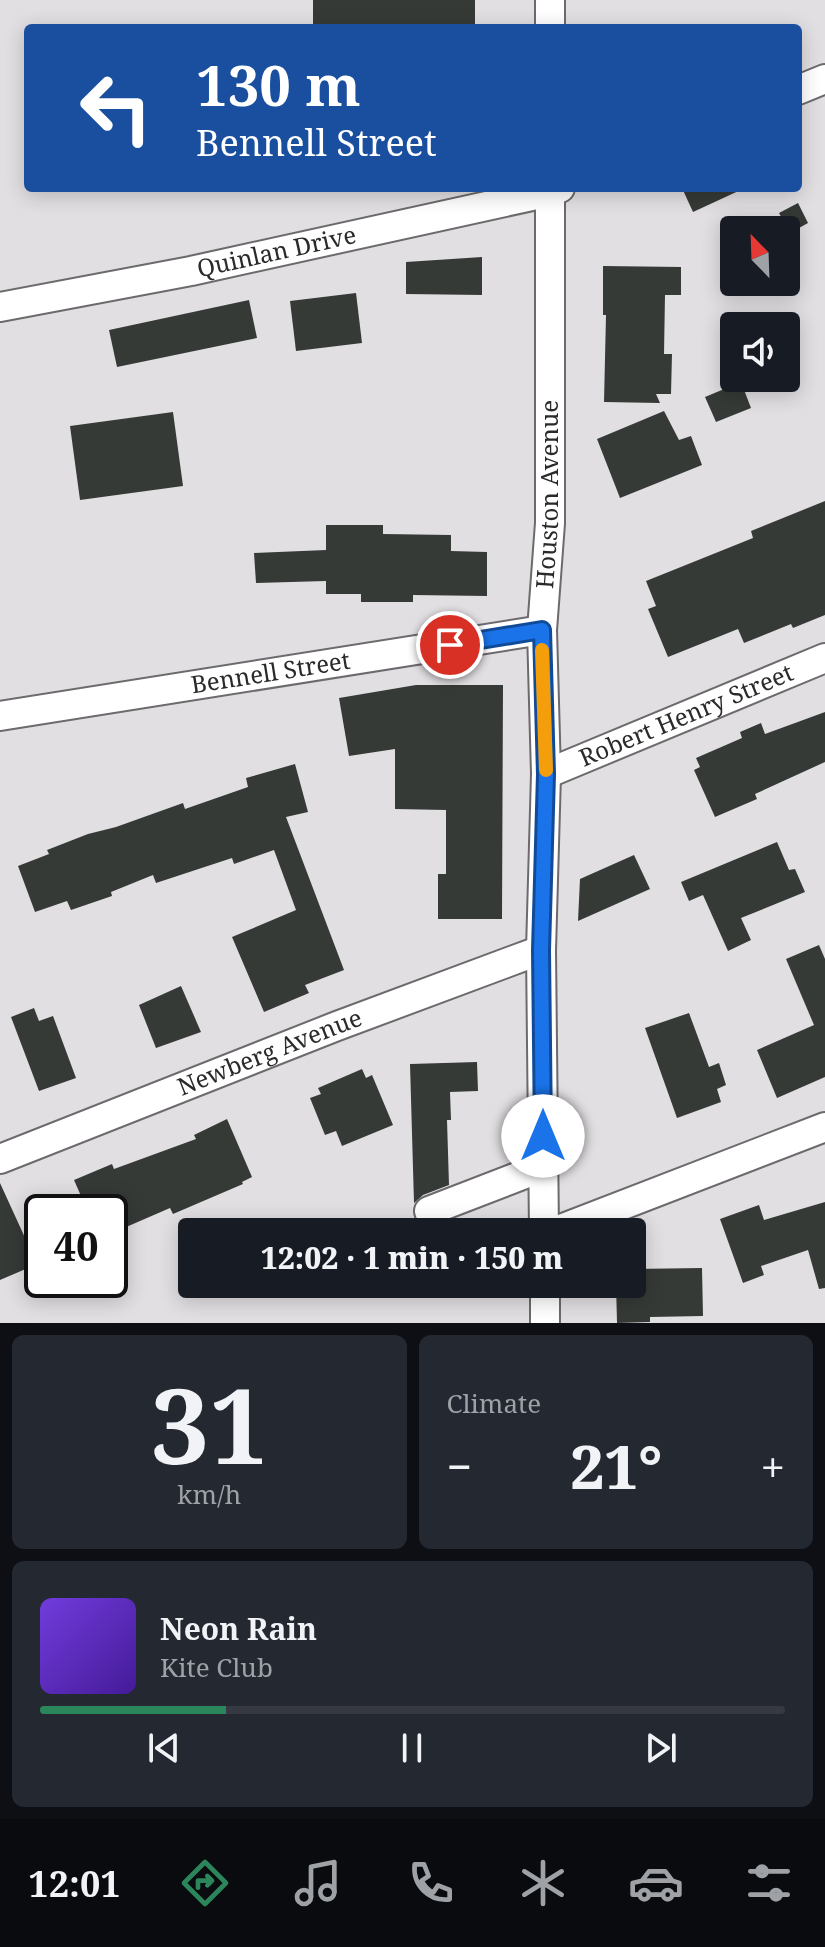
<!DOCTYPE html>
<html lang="en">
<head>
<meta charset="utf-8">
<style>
	body { margin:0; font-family:"Noto Serif",serif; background:#242831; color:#f1f3f6; height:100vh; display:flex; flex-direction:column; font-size:30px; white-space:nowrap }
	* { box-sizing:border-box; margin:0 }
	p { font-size:26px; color:#9ea1a6 }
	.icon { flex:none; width:44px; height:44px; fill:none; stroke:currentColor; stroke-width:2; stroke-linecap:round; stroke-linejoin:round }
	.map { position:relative; height:1323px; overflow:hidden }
	.sheet { display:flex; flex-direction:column; gap:12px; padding:12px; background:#0d0f14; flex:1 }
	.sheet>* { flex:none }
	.banner { position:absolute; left:24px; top:24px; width:778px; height:168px; border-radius:8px; box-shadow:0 4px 20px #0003; background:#1a4fa0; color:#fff; overflow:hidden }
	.needle { width:52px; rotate:337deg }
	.controls { position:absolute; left:720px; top:216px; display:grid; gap:16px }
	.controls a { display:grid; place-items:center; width:80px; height:80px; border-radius:8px; background:#171b24; box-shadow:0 4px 20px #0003; font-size:40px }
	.speed { position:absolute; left:24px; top:1194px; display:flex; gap:16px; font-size:40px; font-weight:700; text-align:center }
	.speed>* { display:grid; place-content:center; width:104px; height:104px; border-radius:50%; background:#171b24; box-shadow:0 4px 20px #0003; line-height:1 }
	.speed .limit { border:4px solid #111; border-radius:12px; background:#fff; color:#111 }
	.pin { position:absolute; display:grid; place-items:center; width:68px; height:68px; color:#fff; margin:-34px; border:4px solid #fff; border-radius:50%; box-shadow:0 2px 8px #0007 }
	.me { position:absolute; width:88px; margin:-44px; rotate:0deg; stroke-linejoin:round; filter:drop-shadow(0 0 6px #0008) }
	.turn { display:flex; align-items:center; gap:28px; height:168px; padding:0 40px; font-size:36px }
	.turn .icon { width:104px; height:104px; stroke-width:2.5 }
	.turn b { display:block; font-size:56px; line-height:68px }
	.big { font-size:60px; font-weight:800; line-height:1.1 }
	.sheet .tile { flex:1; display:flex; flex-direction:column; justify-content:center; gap:12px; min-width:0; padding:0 28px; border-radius:12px; background:#242831 }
	.sheet .dial { align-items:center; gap:0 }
	.dial b { font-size:104px; line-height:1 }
	.song { display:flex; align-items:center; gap:24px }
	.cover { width:96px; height:96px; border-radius:12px; background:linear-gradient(135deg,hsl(260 70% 55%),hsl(260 70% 35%)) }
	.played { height:8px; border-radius:4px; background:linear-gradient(90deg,#2c865b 25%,#363941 25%) }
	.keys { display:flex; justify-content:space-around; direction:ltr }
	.heat { display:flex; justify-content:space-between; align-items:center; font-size:44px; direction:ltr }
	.sheet .tiles { flex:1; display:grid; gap:12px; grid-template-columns:1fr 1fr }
	.tile:last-child { grid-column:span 2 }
	.trip { position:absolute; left:178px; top:1218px; width:468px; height:80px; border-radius:8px; background:#171b24; box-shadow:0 4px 20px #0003; font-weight:800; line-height:80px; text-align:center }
	.menu { display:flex; height:128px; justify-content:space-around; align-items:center; background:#090b0e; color:#9ea1a6 }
	.menu .icon { width:56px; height:56px }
	.menu .current { color:#2c865b }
	.menu b { font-size:36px; color:#f1f3f6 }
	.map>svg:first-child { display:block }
	.building { fill:#363a37 }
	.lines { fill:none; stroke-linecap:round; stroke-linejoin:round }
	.minor-casing { stroke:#6d6a6e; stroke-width:32 }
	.minor { stroke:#fff; stroke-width:28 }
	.route-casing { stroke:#114b97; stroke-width:20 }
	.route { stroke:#1a73e8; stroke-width:14 }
	.slow { stroke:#f59e0b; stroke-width:14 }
	.labels { text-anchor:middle; stroke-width:8; stroke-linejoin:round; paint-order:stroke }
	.street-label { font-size:24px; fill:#2a292b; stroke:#f0ecf1 }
</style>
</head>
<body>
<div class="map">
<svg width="825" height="1323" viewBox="0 0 825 1323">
	<rect width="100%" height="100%" fill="#e2dfe3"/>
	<g class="building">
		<rect x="313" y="0" width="162" height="28"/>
		<path d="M682,188H745L693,212Z"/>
		<path d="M798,203L808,223L790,233L779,213Z"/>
		<path d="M482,257V295L406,294V262Z"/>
		<path d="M603,266L681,267V295H665L664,354H672L671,394H656L660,403L604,402L606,315H603Z"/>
		<path d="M356,293L362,343L296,351L290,301Z"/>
		<path d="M249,300L257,338L117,367L109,330Z"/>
		<path d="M741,382L751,408L716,422L705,397Z"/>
		<path d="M664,411L679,440L691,436L702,465L620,498L597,439Z"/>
		<path d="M173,412L183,486L80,500L70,426Z"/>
		<path d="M825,501V615L793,628L791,624L744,643L738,629L668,657L648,609L656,606L646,581L753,538L751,531Z"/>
		<path d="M326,525H383V534L451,535V551L487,552V596L413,595V602H361V594H326V581L256,583L254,553L326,550Z"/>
		<path d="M416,685H503L502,919H438V874H446V810L395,809V749L349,756L339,698Z"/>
		<path d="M825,712V762L755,794L757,799L715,817L694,770L700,767L696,758L742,738L740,732L761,723L765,734Z"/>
		<path d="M295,764L308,812L286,817L344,970L305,985L309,993L264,1012L232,937L296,910L274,850L234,864L232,858L156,883L153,875L111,892L112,896L71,910L67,901L35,912L18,866L49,854L47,850L88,834L116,827L183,803L185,809L248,787L246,778Z"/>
		<path d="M777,842L789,870L795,869L805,892L741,918L751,940L728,951L703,895L689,901L681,882Z"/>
		<path d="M634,855L650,889L578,921L580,879Z"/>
		<path d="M819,945L825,959V1077L777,1098L757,1050L814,1025L786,959Z"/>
		<path d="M181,986L201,1032L156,1048L139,1005Z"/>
		<path d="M34,1008L39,1021L53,1016L76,1078L39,1091L11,1017Z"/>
		<path d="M689,1013L709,1067L719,1063L726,1085L717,1089L721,1102L677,1118L645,1028Z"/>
		<path d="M477,1062L478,1091L450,1092L451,1120H447L449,1185L423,1195L414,1203L410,1064Z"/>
		<path d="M362,1069L366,1078L372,1075L393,1125L342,1146L336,1131L325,1135L310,1098L321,1094L318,1088Z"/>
		<path d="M227,1119L252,1177L242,1182L243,1184L173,1214L170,1208L110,1234V1212H88L74,1180L112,1164L114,1169L196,1139L194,1135Z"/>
		<path d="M0,1183L32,1253L31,1256L35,1265L0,1280Z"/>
		<path d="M825,1202V1288L819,1289L808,1250L761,1266L764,1275L743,1283L720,1219L759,1205L764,1220Z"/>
		<path d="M702,1268L703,1316L650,1317V1322L617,1323L616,1284H632V1269Z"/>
	</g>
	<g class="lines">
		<g class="minor-casing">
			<g id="minor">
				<path d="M550,0V28"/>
				<path d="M798,90L825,79"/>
				<path id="s1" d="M0,307L191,271L550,192L560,188"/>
				<path id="s2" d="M0,716L542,630"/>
				<path id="s3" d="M546,774L825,658"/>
				<path id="s4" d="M0,1159L337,1026L541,950"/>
				<path d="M437,1232L429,1211L543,1167"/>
				<path id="s5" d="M544,1232L541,950L546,774L542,630L550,523V188"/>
				<path d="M553,1232L825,1127"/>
				<path d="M545,1284V1323"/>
			</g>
		</g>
		<use href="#minor" class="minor"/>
	</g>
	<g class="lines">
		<g class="route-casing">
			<path id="route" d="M450,645L542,630L546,774L541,950L543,1136"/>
		</g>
		<use href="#route" class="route"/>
		<path class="slow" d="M542,650L546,770"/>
	</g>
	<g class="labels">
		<g class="street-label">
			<text dy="8" stroke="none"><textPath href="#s1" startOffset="282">Quinlan Drive</textPath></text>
			<text dy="8" stroke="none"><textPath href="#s5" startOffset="738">Houston Avenue</textPath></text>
			<text dy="8" stroke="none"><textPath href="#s2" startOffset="274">Bennell Street</textPath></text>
			<text dy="8" stroke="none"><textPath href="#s3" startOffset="152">Robert Henry Street</textPath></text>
			<text dy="8" stroke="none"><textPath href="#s4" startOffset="290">Newberg Avenue</textPath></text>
		</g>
	</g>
</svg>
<div class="controls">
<a><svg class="needle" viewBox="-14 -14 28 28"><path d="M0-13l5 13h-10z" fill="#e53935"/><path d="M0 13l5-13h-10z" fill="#9ea1a6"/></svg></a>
<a><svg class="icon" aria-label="sound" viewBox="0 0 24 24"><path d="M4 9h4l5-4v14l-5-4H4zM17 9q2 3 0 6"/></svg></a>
</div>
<div class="speed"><div class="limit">40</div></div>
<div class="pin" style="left:450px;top:645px;background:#d93025"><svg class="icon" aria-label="arrive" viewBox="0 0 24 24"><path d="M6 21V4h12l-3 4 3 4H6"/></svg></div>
<svg class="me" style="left:543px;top:1136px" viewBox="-20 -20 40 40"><circle r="19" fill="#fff"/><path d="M0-13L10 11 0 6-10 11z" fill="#1a73e8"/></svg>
<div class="trip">12:02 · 1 min · 150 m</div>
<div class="banner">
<div class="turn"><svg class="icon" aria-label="left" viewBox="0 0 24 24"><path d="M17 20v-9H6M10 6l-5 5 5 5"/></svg><div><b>130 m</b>Bennell Street</div></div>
</div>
</div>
<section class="sheet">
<div class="tiles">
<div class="tile dial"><b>31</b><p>km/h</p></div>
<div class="tile"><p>Climate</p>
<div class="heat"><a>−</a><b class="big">21°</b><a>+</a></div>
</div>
<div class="tile">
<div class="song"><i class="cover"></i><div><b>Neon Rain</b><p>Kite Club</p></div></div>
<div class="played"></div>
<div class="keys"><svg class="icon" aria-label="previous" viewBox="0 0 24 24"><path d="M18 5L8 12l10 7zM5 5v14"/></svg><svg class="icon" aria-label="pause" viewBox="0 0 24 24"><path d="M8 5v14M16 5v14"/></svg><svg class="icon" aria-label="next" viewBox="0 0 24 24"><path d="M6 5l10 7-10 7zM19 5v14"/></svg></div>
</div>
</div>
</section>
<nav class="menu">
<b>12:01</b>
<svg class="icon current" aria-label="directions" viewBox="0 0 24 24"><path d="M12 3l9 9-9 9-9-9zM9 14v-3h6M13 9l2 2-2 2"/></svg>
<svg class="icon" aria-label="music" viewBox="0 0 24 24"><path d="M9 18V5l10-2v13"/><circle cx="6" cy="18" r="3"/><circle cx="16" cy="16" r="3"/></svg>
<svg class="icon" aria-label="phone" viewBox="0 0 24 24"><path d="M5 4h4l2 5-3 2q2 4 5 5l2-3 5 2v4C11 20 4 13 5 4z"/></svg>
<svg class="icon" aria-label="climate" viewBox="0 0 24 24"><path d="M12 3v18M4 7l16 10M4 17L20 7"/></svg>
<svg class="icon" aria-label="car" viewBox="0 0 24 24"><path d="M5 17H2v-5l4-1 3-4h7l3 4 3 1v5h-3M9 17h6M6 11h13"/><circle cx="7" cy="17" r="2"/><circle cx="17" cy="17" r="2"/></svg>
<svg class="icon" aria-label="filters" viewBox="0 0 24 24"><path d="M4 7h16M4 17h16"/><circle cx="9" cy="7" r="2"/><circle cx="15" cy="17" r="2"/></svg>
</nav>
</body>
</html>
